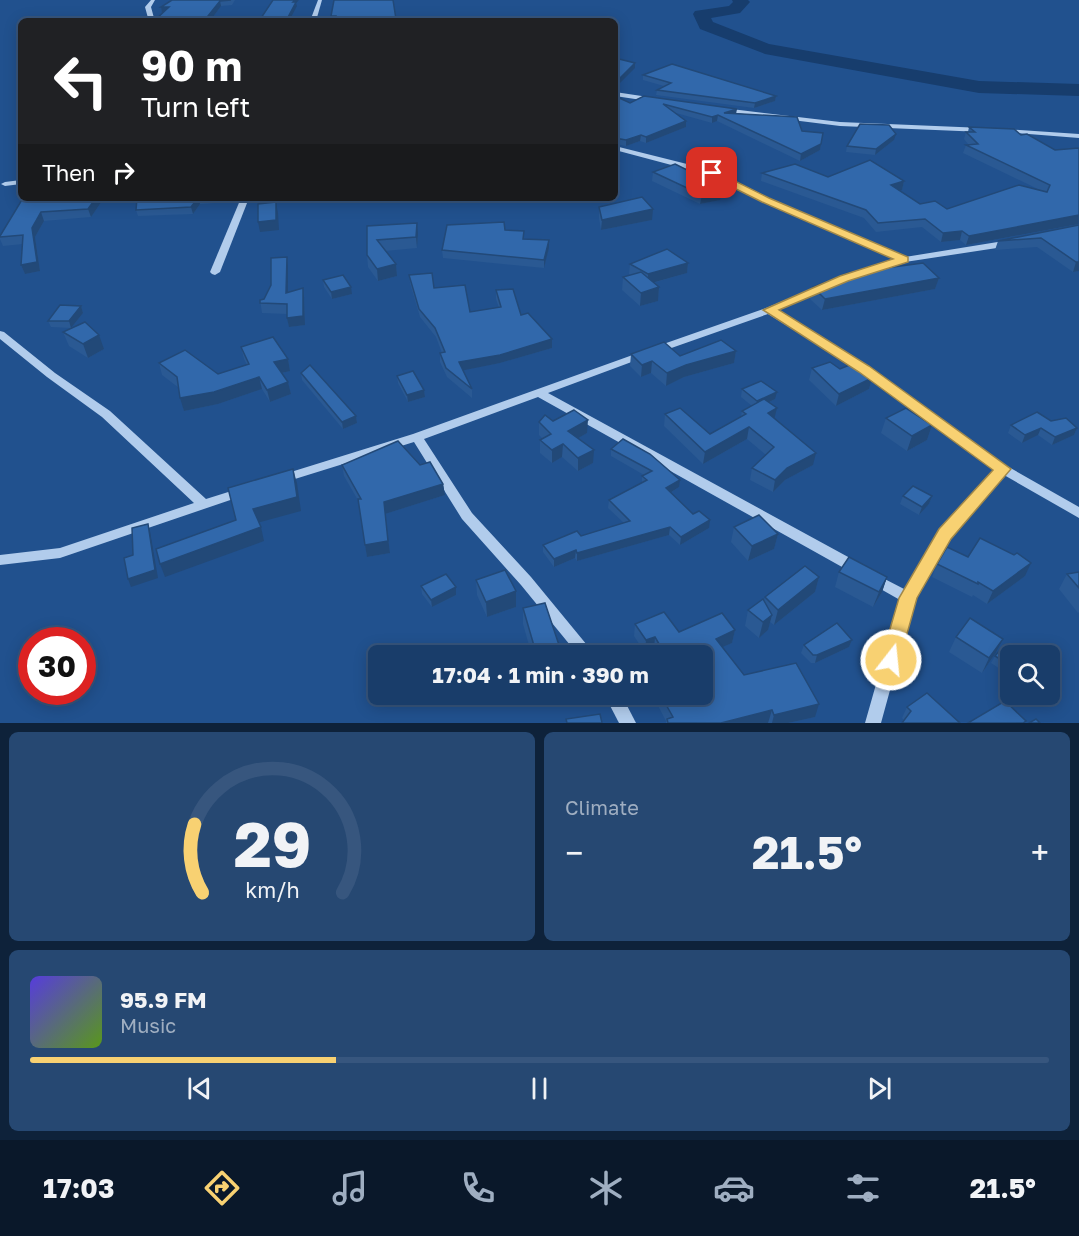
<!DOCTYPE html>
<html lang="en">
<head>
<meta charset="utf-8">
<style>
	body { margin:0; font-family:"Golos Text",sans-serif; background:#264872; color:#f1f3f6; height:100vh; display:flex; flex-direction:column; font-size:22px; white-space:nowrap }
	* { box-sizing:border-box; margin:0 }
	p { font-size:20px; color:#9faec1 }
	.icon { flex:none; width:33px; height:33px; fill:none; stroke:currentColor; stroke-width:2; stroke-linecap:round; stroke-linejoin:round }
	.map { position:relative; height:723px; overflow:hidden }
	.panel { display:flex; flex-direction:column; gap:9px; padding:9px; background:#0e223a; flex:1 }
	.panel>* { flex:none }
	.top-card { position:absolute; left:18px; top:18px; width:600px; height:183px; border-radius:9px; box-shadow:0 3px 15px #0003,0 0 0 2px #37567e; background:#202124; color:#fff; overflow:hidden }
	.fabs { position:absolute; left:1000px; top:645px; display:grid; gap:12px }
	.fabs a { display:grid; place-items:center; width:60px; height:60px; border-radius:9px; background:#193d6a; box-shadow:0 3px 15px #0003,0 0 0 2px #37567e; font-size:30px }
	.speed { position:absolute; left:18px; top:627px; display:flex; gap:12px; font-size:30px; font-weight:700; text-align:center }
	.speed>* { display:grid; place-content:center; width:78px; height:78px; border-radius:50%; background:#193d6a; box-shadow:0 3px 15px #0003,0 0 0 2px #37567e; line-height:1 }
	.speed .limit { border:9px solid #d22; background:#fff; color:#111 }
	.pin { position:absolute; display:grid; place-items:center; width:51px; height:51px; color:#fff; margin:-26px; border-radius:12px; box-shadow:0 3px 9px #0006 }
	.me { position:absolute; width:66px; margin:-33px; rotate:16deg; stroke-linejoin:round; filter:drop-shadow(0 0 4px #0008) }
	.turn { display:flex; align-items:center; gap:21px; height:126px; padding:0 24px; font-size:27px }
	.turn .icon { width:78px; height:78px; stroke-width:2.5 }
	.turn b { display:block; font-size:42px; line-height:51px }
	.then { display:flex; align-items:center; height:57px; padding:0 24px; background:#0003; gap:12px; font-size:22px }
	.big { font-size:45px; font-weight:700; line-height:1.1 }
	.panel .widget { flex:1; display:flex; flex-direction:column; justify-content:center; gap:9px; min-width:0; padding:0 21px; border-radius:9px; background:#264872 }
	.panel .dial { align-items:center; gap:0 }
	.dial svg { height:156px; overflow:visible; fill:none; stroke:#37567e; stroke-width:7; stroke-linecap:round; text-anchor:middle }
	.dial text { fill:#f1f3f6; stroke:none }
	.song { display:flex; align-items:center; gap:18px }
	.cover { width:72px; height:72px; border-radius:9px; background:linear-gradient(135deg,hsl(250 70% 55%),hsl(90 70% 35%)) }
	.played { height:6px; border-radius:3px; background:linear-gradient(90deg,#f8d172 30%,#37567e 30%) }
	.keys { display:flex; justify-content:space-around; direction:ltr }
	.heat { display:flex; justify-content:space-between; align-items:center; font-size:33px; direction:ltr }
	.panel .tiles { flex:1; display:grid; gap:9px; grid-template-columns:1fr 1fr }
	.widget:last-child { grid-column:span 2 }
	.trip { position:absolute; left:368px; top:645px; width:345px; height:60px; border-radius:9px; background:#193d6a; box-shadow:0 3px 15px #0003,0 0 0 2px #37567e; font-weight:700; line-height:60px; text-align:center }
	.tab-bar { display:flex; height:96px; justify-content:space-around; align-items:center; background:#0a182a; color:#9faec1 }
	.tab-bar .icon { width:42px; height:42px }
	.tab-bar .current { color:#f8d172 }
	.tab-bar b { font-size:27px; color:#f1f3f6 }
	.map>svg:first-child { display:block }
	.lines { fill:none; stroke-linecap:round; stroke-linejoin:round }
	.river { fill:#173d6d; fill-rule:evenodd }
	.minor { fill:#b1ccec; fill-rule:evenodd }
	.wall { fill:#2a5993 }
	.shaded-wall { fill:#224978 }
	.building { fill:#3168ab; stroke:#224978; stroke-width:1.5 }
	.route { fill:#f8d172; stroke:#a1884a; stroke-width:1.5 }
</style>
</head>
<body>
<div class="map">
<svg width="1079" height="723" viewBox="0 0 1079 723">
	<rect width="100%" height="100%" fill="#21518e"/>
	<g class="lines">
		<path class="river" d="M732,0H748L750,2L740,13L711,18L713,22L769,44L979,81L1079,84V96L979,93L765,54L700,29L693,14L695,11L729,6L733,2Z"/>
		<g class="minor">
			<path d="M151,0H155L151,7L154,18L152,21H146L148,18L145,7Z"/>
			<path d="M318,0H322L316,21H310Z"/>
			<path d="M615,92L655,98L658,100L655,102L615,96Z"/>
			<path d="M723,108L840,122L983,128L986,130L983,132L840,126L721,111L720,110Z"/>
			<path d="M1004,129L1079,134V138L1002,132V130Z"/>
			<path d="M615,146L715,171L769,198L905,257L1010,240L1014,243L1010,246L905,262L852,279L849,278L847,276L849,274L896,260L763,202L709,175L615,150Z"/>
			<path d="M21,180V184L5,186L1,184L5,182Z"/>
			<path d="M241,198H249L220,272L215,275L212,274L210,272Z"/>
			<path d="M824,284L827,285L829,287L827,289L776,310L868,367L1007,466L1079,507V518L1004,475L950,538L915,599L881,723H865L900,600L870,583L868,579L870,575L875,574L906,590L940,530L995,470L860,371L768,314L660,352L656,353L651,350L652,348L766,308Z"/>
			<path d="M0,331L4,332L55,373L110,411L206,499L241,488L245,489L247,492L245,495L60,558L0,565V555L60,548L194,503L102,417L47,377L0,339Z"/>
			<path d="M641,352L645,353L646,355L645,357L548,393L861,564L863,568L861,572L856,573L851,572L538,397L424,439L472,513L531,577L596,656H579L521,585L462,519L414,442L282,483L278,482L276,479L278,476L413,434Z"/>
			<path d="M604,694H621L636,723H619Z"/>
		</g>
	</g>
	<g class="wall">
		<path d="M172,0H235L232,5L221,6L210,21H154L162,13L161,7Z"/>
		<path d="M331,16L396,19L332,21Z"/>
		<path d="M643,75L776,96L775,101L754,108L656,95L657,90L664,86L643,80Z"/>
		<path d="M615,96L630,103L644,96L736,114L802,131L821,144L820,150L800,161L717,121L712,123L676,113L686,127L646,143L640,141L626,146L615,144Z"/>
		<path d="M969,127L1021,135L1055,150L1079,148V224L966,245L960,240L941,242L922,227L876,232L864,218L761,181L762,173L904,181L902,190H899L920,204L947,209L1040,190L963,153L966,145L968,144L964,139L966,132H968Z"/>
		<path d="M894,140L875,155L846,152L847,146Z"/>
		<path d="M689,171L722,190L720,200L700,204L652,181L653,172Z"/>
		<path d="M23,198H104L91,217L44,221L35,237L40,271L25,274L21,265L23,244L3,246L0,239V236Z"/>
		<path d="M137,198H216L215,203L200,204L193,214L138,216L136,210Z"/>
		<path d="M599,207L652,220L601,230L599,218Z"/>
		<path d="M1079,225V271L1073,272L1037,247L995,250L998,241Z"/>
		<path d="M367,226L418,234L417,248L385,251L396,264L397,276L378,281L368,267L367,255Z"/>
		<path d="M505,230L524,231V239L549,240V248L544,268L443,258L442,250Z"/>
		<path d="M287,257L288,266V292L303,288L304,297L305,325L289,327L287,314L262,313L260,300L264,299Z"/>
		<path d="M688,263L687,273L653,283L659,287L658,301L640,306L622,290L623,277L630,275L629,274L630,264Z"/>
		<path d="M409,275L434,288L470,312L499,308L496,299V290L521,315L552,339V348L500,363L463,370L472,389V398L447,377L440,362V353H442L436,337L420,317L410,283Z"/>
		<path d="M939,278L935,289L822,310L810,299L813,287Z"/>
		<path d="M323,280L352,294L332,299L324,287Z"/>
		<path d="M81,306L83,313L71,328L51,327L48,321Z"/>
		<path d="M63,332L104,349L88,358L69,346Z"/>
		<path d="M241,347L288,359L290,371L282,373L288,382L291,394L270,402L262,389L218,404L184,411L179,388L162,375L159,363L218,374L247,365L244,359Z"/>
		<path d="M736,351L734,363L684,377L666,386L651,373L641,377L630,366L631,354L680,356Z"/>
		<path d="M812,368L840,369L872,378L869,389L836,406L809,380Z"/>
		<path d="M301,373L356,416L357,423L343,429L302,380Z"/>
		<path d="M397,376L424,390L425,397L408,402L398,383Z"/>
		<path d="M742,389L775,399L768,403L774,419L813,465L785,480L773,492L750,480L752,468L766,455L747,439L703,464L664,426L665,414L710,434L741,417L742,411L752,406L741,397Z"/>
		<path d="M886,418L932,425L927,440L907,451L881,433Z"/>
		<path d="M553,421L587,433L578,438L593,463L578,471L562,457L552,463L540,453V440L543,439L539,435V422Z"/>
		<path d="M1051,421L1077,428L1074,435L1052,445L1038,435L1022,443L1008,433L1011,425Z"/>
		<path d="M623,439L679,487L670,493L709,528L680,545L669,535L577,561L575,558L554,567L543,552V545L581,536L624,523L608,508L609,500L642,483V476L644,475L611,456V449Z"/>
		<path d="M342,465H420L443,484L445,495L385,514L390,553L367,557L359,502L344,476Z"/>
		<path d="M903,496H932L929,504L919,515L900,504Z"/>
		<path d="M734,527L778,534L774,549L748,561L731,542Z"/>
		<path d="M968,557L1025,576L987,604L973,595L972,597L932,577L937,564Z"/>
		<path d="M839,572L887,577L882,592L873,607L835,587Z"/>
		<path d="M1079,572V612L1078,613L1059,589L1067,574Z"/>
		<path d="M819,577L815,592L774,625L770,622L768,630L759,638L745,626L748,610L764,600L765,597Z"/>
		<path d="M476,580L516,607L487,617L477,595Z"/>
		<path d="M421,586L456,587V595L432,607L422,594Z"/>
		<path d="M523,608L561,656H532L523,624Z"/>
		<path d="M635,624L679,632L735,630L732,643L722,647L744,675L815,717L788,723H666V721L652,694H702V656H657L654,649L645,653L634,636Z"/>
		<path d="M956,637L995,654L982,673L949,652Z"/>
		<path d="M852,640L849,647L815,663H811L801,653L804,645Z"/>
		<path d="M995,656H1011V676L991,663Z"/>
		<path d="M907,707L960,723L904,720L902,718Z"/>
	</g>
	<g class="shaded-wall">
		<path d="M295,0H299L296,3L297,6L289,21H286Z"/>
		<path d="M220,1L221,6L210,21H204Z"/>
		<path d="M161,7H169L162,13Z"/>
		<path d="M635,63V68L615,88V83Z"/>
		<path d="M776,96L775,101L754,108L755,103Z"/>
		<path d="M737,109L736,114L724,113Z"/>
		<path d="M718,115L717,121L712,123V117Z"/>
		<path d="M686,121V127L646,143V137Z"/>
		<path d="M896,134L894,140L875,155L876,149Z"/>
		<path d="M641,135L640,141L626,146V140Z"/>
		<path d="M821,144L820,150L800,161L801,154Z"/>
		<path d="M904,181L902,190L889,194L891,185Z"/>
		<path d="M722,190L720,200L700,204L702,195Z"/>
		<path d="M96,198H104L91,217L88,209Z"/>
		<path d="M198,198L200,204L193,214L191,207Z"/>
		<path d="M276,202L278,213L279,230L260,232L258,222Z"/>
		<path d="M653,209L652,220L601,230L602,220Z"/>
		<path d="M41,212L44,221L35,237L40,271L25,274L21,265L32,228Z"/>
		<path d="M1079,215V224L966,245L969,236Z"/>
		<path d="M417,223L418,234L417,248L416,237Z"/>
		<path d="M962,231L960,240L941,242L943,233Z"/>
		<path d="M549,240V248L544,268V260Z"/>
		<path d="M287,257L288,266V302L286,293Z"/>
		<path d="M1076,262H1079V271L1073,272Z"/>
		<path d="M688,263L687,273L648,284V274Z"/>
		<path d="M396,264L397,276L378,281L377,269Z"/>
		<path d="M939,278L935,289L822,310L825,299Z"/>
		<path d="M351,287L352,294L332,299L331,292Z"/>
		<path d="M659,287L658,301L640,306L641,293Z"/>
		<path d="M303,288L304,297L305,325L289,327L287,318Z"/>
		<path d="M81,306L83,313L71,328L69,321Z"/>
		<path d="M99,335L104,349L88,358L83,344Z"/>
		<path d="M552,339V348L500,363L460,371L459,362Z"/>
		<path d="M736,351L734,363L684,377L666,386L667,373L686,365Z"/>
		<path d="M288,359L290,371L277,374L274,362Z"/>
		<path d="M652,361L651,373L641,377L642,365Z"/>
		<path d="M259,377L262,389L218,404L184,411L180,398Z"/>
		<path d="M872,378L869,389L836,406L839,394Z"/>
		<path d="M288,382L291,394L270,402L267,390Z"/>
		<path d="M424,390L425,397L408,402L407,395Z"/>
		<path d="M777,392L775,399L756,409L757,401Z"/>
		<path d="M777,408L774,420L768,413Z"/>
		<path d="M356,416L357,423L343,429L342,422Z"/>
		<path d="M588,420L587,433L568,444V431Z"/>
		<path d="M932,425L927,440L907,451L912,436Z"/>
		<path d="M749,427L747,439L703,464L705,452Z"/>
		<path d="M1041,428L1038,435L1022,443L1025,435Z"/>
		<path d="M1077,428L1074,435L1052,445L1055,437Z"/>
		<path d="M563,444L562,457L552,463V450Z"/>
		<path d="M594,450L593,463L578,471V458Z"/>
		<path d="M816,453L813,465L785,480L773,492L775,480L787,468Z"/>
		<path d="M293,469L297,483L301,511L257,523L253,509Z"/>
		<path d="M680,480L679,487L665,496L666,488Z"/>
		<path d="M443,484L445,495L385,514L390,553L367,557L365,545L384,502Z"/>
		<path d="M932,496L929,504L919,515L922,507Z"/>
		<path d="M710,520L709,528L680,545L681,537Z"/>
		<path d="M148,524L150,531L158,578L131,587L128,579Z"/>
		<path d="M261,527L264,541L165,577L160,564Z"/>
		<path d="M670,527L669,535L577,561V553Z"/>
		<path d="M778,534L774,549L748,561L752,546Z"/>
		<path d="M576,550L575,558L554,567V559Z"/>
		<path d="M1031,563L1025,576L987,604L993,591Z"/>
		<path d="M819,577L815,592L774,625L778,610Z"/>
		<path d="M887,577L882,592L873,607L879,592Z"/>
		<path d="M456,587V595L432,607L431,600Z"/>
		<path d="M516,591V607L487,617L486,602Z"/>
		<path d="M772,615L768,630L759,638L763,622Z"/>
		<path d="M735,630L732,643L713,651L716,639Z"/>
		<path d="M655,637L654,649L645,653L646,640Z"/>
		<path d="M1003,639L995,654L982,673L989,658Z"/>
		<path d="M852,640L849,647L815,663L817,655Z"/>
		<path d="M561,651V656H541Z"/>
		<path d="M819,704L815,717L788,723H772L774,715Z"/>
		<path d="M772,710L768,723H721Z"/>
	</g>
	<g class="building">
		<path d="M172,0H231L220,1L204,21H154L169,7H161Z"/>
		<path d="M273,0H295L293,2H296L286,21H259Z"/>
		<path d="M334,0H393L396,19H426L428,21H335L336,16H331Z"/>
		<path d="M615,58L635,63L615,83Z"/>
		<path d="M672,64L776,96L755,103L657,90L671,83L643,75Z"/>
		<path d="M615,96L630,103L644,96L737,109L724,113L797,117L802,131L823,133L821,144L801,154L718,115L712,117L663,104L686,121L646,137L641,135L626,140L615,138Z"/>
		<path d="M860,124L889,125L896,134L876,149L847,146Z"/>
		<path d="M969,127L1014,129L1021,135L1027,134L1055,150L1079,148V215L969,236L962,231L943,233L925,219L878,223L866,210L762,173L795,164L828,177L870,160L904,181L891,185L920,204L935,201L947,209L1019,185L1047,192L1050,185L966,145L978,144L966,132H975Z"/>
		<path d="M675,164L689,171L693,170L722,190L702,195L653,172Z"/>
		<path d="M642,197L653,209L602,220L599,207Z"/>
		<path d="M23,198H96L88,209L41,212L32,228L37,262L21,265L23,235L0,237V236Z"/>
		<path d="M137,198H198L191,207L136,210Z"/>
		<path d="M276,202V220L258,222V204Z"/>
		<path d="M504,222L505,230L524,231L523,239L549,240L544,260L442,250L447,225Z"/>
		<path d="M417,223L416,237L377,240L396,264L377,269L367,255V226Z"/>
		<path d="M1079,225V262H1076L1041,238L998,241Z"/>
		<path d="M667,249L688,263L648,274L630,264Z"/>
		<path d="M287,257L286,293L303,288V316L287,318V304L260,303V300L264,299L271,285V258Z"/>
		<path d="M923,263L939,278L825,299L813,287L848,273Z"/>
		<path d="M641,272L659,287L641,293L623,277Z"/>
		<path d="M432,273L434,288L465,285L470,312L501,307L496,290L513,289L521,315L528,313L552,339L500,355L459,362L472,389L446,368L440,353L445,352L435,328L419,309L409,275Z"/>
		<path d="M343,275L351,287L331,292L323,280Z"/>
		<path d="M60,305L81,306L69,321H48Z"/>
		<path d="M85,322L99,335L83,344L63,332Z"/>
		<path d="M273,337L288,359L274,362L288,382L267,390L259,377L214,392L180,398L177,377L159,363L185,350L218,374L249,364L241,347Z"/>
		<path d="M721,340L736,351L686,365L667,373L652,361L642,365L631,354L664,342L680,356Z"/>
		<path d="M830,362L840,369L852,364L872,378L839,394L812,368Z"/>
		<path d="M310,365L356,416L342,422L301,373Z"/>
		<path d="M413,371L424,390L407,395L397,376Z"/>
		<path d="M761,381L777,392L757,401L742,389Z"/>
		<path d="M764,399L777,408L768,413L816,453L787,468L775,480L752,468L774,447L749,427L705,452L665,414L680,408L710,434L746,414L742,411Z"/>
		<path d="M906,408L932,425L912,436L886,418Z"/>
		<path d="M574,410L588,420L568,431L594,450L578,458L563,444L552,450L540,440L551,434L539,422L545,415L553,421Z"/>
		<path d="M1037,412L1051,421L1066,418L1077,428L1055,437L1041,428L1025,435L1011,425Z"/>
		<path d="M623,439L650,454L680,480L666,488L693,514L699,511L710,520L681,537L670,527L577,553L576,550L554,559L543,545L577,531L581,536L630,521L609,500L647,480L642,476L652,471L611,449Z"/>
		<path d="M398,441L420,465L430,462L443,484L384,502L388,541L365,545L358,499H361L342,465Z"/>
		<path d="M293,469L297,497L253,509L261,527L160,564L156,549L236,520L228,488Z"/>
		<path d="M913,486L932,496L922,507L903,496Z"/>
		<path d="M759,515L778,534L752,546L734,527Z"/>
		<path d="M148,524L155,570L128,579L124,558L133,555L132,528Z"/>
		<path d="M980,538L1014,555L1017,553L1031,563L993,591L978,582V584L937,564L947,547L968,557Z"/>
		<path d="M849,557L887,577L879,592L839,572Z"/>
		<path d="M805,566L819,577L778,610L765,597Z"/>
		<path d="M505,570L516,591L486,602L476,580Z"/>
		<path d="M1079,572V588L1067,574Z"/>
		<path d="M446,574L456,587L431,600L421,586Z"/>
		<path d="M763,599L772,615L763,622L748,610Z"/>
		<path d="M545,603L561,651L541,656H537L523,608Z"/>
		<path d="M664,612L679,632L722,613L735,630L716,639L744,675L796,663L819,704L774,715L772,710L721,723H668L667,719L673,717L660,694H702V656H666L655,637L646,640L635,624Z"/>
		<path d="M970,618L1003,639L989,658L956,637Z"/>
		<path d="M837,623L852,640L817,655H813L804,645Z"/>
		<path d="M1004,645L1020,656H1011V666L995,656Z"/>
		<path d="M927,693L960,723H902L911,711L907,707Z"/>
		<path d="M1005,701L1026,721L1023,723H968Z"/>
		<path d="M600,714L602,723H567L566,719Z"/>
		<path d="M1036,719L1040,723H1029Z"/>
	</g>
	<path class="route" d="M708,171H715L769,198L908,257V262L848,281L779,310L869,366L1011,469L951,539L917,598L898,666L891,669L884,666L881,660L899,598L939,529L993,470L859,372L763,310L840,276L893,259L762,202L708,175Z"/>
</svg>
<div class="fabs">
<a><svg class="icon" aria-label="search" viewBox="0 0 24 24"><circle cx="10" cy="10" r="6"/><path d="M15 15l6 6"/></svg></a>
</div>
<div class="speed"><div class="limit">30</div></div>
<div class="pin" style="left:712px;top:173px;background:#d93025"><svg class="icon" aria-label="arrive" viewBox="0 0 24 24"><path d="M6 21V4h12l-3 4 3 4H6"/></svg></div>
<svg class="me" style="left:891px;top:660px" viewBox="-20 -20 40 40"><circle r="17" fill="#f8d172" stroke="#fff" stroke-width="3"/><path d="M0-11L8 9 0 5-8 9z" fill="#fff"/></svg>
<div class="trip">17:04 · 1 min · 390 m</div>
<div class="top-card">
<div class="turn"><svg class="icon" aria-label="left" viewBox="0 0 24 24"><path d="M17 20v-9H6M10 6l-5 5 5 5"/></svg><div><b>90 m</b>Turn left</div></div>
<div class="then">Then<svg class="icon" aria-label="right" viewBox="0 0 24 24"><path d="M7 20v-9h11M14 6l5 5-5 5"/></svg></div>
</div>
</div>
<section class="panel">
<div class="tiles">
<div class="widget dial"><svg viewBox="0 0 100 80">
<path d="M14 69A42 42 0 1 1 86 69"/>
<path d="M14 69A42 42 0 0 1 10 34" stroke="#f8d172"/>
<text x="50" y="56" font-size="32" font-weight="700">29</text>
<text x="50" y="72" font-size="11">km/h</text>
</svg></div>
<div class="widget"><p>Climate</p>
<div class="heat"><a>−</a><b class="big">21.5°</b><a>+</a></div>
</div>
<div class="widget">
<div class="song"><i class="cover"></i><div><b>95.9 FM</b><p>Music</p></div></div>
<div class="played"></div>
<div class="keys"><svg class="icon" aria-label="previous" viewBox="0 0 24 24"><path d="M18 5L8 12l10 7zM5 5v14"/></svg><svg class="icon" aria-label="pause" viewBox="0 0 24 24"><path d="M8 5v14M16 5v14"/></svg><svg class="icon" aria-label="next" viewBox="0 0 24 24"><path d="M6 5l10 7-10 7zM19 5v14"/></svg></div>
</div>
</div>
</section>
<nav class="tab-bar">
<b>17:03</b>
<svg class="icon current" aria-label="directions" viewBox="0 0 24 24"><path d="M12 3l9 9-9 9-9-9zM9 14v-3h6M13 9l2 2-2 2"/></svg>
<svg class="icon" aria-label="music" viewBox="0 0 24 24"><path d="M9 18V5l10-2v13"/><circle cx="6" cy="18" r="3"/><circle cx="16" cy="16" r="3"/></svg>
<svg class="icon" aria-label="phone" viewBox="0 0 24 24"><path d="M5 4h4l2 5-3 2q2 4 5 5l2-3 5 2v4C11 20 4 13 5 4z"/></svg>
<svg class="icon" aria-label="climate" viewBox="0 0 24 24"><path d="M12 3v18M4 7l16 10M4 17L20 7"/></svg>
<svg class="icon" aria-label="car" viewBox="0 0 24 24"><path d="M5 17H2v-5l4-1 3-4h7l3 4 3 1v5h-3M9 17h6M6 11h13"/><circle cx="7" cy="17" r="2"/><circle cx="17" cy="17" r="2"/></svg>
<svg class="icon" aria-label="filters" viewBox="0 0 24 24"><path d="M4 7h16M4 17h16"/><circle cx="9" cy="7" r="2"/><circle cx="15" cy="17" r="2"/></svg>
<b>21.5°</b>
</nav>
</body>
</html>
